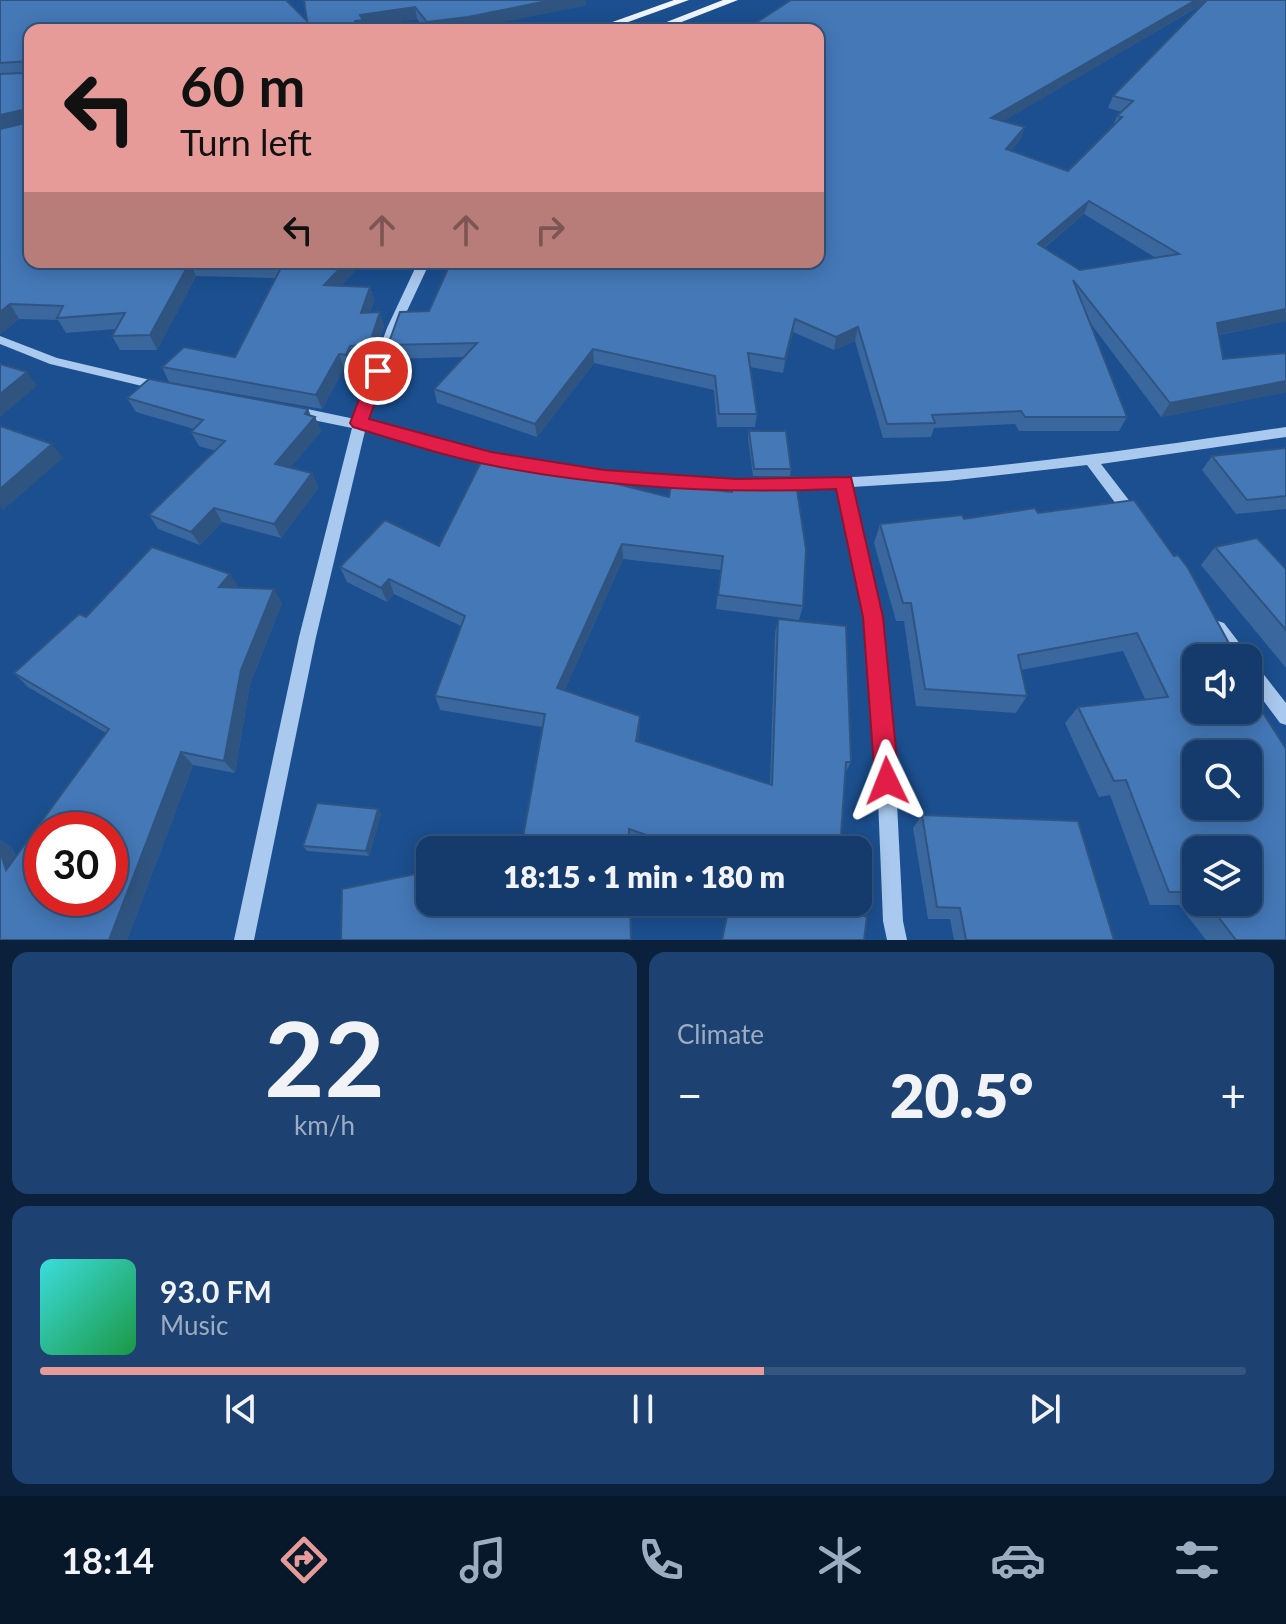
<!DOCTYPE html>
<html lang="en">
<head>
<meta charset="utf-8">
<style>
	body { margin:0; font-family:Lato,sans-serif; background:#1d4271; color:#f1f3f6; height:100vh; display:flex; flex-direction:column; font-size:30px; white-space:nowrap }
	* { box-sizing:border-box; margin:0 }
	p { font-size:26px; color:#9dadc1 }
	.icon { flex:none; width:44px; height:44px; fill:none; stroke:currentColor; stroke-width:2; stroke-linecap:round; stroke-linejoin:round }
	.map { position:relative; height:940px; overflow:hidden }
	.sheet { display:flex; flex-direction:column; gap:12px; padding:12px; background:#0b203b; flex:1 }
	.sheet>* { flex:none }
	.top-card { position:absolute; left:24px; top:24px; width:800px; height:244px; border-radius:16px; box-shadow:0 4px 20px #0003,0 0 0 2px #33557e; background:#e69b98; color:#111; overflow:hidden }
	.buttons { position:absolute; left:1182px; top:644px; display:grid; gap:16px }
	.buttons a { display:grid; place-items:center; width:80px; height:80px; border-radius:16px; background:#143b6b; box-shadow:0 4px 20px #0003,0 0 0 2px #33557e; font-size:40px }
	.speed { position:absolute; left:24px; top:812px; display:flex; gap:16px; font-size:40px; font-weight:700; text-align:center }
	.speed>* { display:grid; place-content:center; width:104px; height:104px; border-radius:50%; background:#143b6b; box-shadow:0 4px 20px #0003,0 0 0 2px #33557e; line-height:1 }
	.speed .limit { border:12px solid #d22; background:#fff; color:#111 }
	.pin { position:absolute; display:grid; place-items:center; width:68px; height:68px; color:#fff; margin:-34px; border:4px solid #fff; border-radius:50%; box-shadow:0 2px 8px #0007 }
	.me { position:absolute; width:88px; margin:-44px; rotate:358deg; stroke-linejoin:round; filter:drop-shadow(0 0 6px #0008) }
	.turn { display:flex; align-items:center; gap:28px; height:168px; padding:0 24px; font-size:36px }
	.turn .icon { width:104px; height:104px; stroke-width:2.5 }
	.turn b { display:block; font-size:56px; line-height:68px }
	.lanes { display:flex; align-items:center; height:76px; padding:0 24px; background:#0003; justify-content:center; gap:40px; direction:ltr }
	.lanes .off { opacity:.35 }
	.big { font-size:60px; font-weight:800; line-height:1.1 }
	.sheet .widget { flex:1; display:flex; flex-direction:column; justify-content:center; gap:12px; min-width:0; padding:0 28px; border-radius:16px; background:#1d4271 }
	.sheet .dial { align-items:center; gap:0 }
	.dial b { font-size:104px; line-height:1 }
	.song { display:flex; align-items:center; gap:24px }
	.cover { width:96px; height:96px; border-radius:12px; background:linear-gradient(135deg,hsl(180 70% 55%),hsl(140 70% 35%)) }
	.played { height:8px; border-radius:4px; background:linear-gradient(90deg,#e69b98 60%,#33557e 60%) }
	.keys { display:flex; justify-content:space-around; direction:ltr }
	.heat { display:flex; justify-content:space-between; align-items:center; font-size:44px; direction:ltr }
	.sheet .tiles { flex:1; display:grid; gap:12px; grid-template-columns:1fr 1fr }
	.widget:last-child { grid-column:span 2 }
	.trip { position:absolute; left:416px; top:836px; width:456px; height:80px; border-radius:16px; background:#143b6b; box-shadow:0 4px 20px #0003,0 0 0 2px #33557e; font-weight:800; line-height:80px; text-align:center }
	.dock { display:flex; height:128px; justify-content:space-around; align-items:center; background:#08182b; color:#9dadc1 }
	.dock .icon { width:56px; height:56px }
	.dock .active { color:#e69b98 }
	.dock b { font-size:36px; color:#f1f3f6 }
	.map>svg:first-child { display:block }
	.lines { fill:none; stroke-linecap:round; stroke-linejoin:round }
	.minor { fill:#a9c9ee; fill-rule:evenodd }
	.major { fill:#f0f6ff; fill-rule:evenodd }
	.wall { fill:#3a679d; fill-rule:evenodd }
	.shaded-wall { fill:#305480 }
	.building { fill:#4478b7; stroke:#305480; stroke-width:2; fill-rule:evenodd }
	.route { fill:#e11d48; stroke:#92132f; stroke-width:2 }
</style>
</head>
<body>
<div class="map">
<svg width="1286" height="940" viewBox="0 0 1286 940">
	<rect width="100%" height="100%" fill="#1b4f8f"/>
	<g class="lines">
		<g class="minor">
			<path d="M418,262H430L399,328L368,422C446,441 524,463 605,472C832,495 1061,460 1286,427V437L1101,464L1138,512L1140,516L1138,520H1128L1087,465L948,481L852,487L881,617L893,725L903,921L907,940H887L883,921L875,725L865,617L838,487C748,490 657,490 568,478C499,468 433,447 365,431L316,637L254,940H234L299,637L352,428L293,416L286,411L293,406L355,419L387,328Z"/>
			<path d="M0,336L57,358L163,383L169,387L163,391L50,364L0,344Z"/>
			<path d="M1218,621L1224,623L1247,653L1249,660L1254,662L1286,703V725L1280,723L1248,680V658H1231L1210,628L1212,623Z"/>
		</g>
		<g class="major">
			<path d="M674,0H689L606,30H590Z"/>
			<path d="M723,0H738L661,30H646Z"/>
		</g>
	</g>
	<g class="wall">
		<path d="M0,0L307,21L304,0H586V5L462,30H426L417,19L364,27L30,30V74L23,75L30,90V262H363L341,286L370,287L374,301L370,312H380L384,326L373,360H354L351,370L344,368L322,409L169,382L162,367L235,357L276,278L196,276L157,350H120L112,336L116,329L66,333L58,320L19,319L0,334Z"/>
		<path d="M791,0H1286V321L1219,335L1223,359L1286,353V392L1161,417L1091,324L1127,417L1119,431H1019L1015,424L934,428L931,437L883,438L855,341L834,350L793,332L783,373L750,367L757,414L755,427H717L714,390L594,363L537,437L437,403L434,389L464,357L392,359L388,345L400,312L429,311L451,262H607L627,266L629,262H818V30H745ZM1203,4L1113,96L1108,108L1122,112L1117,116L1113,126L1068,171L1011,151L1020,140L1025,127L1003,121ZM1084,214L1156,258L1080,270L1044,248Z"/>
		<path d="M127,398L308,409L311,416L315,417L321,431L290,468L312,473L318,488L281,538L222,522L200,545L158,529L149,515L216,451L199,446L191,432L194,429L136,412Z"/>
		<path d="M749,431L791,469L790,476H753L748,438Z"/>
		<path d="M1286,448V509L1236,514L1202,470L1212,456Z"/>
		<path d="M757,478L803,606L799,620L716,609L721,570L623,559L564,691L640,716V729L638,742L770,784L775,633L778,619L851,762L845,774L840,850H657L629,840L522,843L542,727L440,710L435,696L461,626L394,594L387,602L347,582L340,567L669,497L731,492L756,489Z"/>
		<path d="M1134,500L1286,940H1206L1179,905H1150L1110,795L1099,797L1065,723L1078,707L1145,699L1123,651L1021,670L1027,696L1016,713L916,706L904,621H896L874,543L880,524L964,519L1038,513ZM1196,850L1248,902H1196Z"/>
		<path d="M1215,547L1286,569V668L1201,565Z"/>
		<path d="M238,587L282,603L250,684L235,773L193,765L127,940H0V840L12,848L16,857L106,733L28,687L14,673L86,617Z"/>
		<path d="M378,809L381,814L369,856L307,851L303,846Z"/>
		<path d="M922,815L1114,940H954L950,919H928L913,828Z"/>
	</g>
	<g class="shaded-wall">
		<path d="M552,0H586V5L470,29L429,30L427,22Z"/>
		<path d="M1196,0H1209L987,131L991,118Z"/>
		<path d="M415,7L417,19L364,27L365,30H357L355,21L360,15Z"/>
		<path d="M23,73L30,90V124Z"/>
		<path d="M22,110L29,123L0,130V115Z"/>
		<path d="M1025,127L1020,140L1002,162L1006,149Z"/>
		<path d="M1089,201L1084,214L1032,257L1038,244Z"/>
		<path d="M190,262L196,276L157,350L150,335Z"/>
		<path d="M346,262H363L329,299L324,285Z"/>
		<path d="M370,287L374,301L365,327L361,313Z"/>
		<path d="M10,304L19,319L0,334V312Z"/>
		<path d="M1286,309V321L1208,337L1217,323Z"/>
		<path d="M380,312L384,326L373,360L369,345Z"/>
		<path d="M795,319L793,332L783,373L785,359Z"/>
		<path d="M858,327L855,341L834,350L836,337Z"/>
		<path d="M350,346L354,360L351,370L346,355Z"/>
		<path d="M593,349L594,363L537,437L535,424Z"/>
		<path d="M339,354L344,368L322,409L316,395Z"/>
		<path d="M27,372L37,386L0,417V394Z"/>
		<path d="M1286,381V392L1161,417L1170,403Z"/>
		<path d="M308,409L312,420L315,417L321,431L282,478L275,464Z"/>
		<path d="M52,444L63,458L3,510L0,506V489Z"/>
		<path d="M312,473L318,488L281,538L274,524Z"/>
		<path d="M214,508L222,522L200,545L191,532Z"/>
		<path d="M622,544L623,559L559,702L557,688Z"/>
		<path d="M230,574L239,588L219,587Z"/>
		<path d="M389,579L394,594L387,602L381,588Z"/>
		<path d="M274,589L282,603L250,684L235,773L224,761L241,670Z"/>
		<path d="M640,716V729L636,754V741Z"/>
		<path d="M181,752L193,765L127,940H109Z"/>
		<path d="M378,809L381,814L369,856L366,851Z"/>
		<path d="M0,840L12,848L24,880L6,870L0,851Z"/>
	</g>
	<g class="building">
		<path d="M0,0H286L307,21L304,0H552L468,17L427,22L415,7L360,15L363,20L355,21L359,30H30V61L0,63Z"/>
		<path d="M791,0H1196L991,118L1025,127L1006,149L1068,171L1122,117L1117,116L1133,101L1113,96L1207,0H1286V309L1217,323L1223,359L1286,353V381L1170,403L1073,280L1127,417H1025L1021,411L932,415L935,423L887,424L858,327L836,337L795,319L785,359L748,353L757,414H719L715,376L593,349L535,424L434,389L477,343L388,345L400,312L429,311L451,262H607L627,266L629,262H818V30H745ZM1089,201L1179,254L1080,270L1038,244Z"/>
		<path d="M23,73L30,124V262H346L324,285L370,287L361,313L380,312L369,345L350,346L346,355L339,354L316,395L162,367L184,347L235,357L283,264L190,262L150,335L112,336L125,313L57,318L63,306L10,304L0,312V129L25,123L26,113L22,110L0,115V74Z"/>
		<path d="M0,364L27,372L0,394Z"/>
		<path d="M149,379L308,409L305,414L315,417L275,464L312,473L274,524L214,508L191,532L149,515L225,441L191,432L203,420L127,398Z"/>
		<path d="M0,426L52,444L0,489Z"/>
		<path d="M749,431H786L791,469H754Z"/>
		<path d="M1286,448V496L1247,500L1212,456Z"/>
		<path d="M483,458L582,475L669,497L671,486L732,492V489H759L757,478L795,477L806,549L803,606L718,595L723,556L622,544L557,688L640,716L636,741L772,785L778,619L846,626L851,762H846L840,850H689L629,829V850H497V846L522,843L545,714L435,696L465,616L389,579L381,588L340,567L385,520L439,546Z"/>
		<path d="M1134,500L1174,556L1178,555L1188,568L1237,658H1196V710H1248V689L1286,749V940H1236L1207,902H1248V850H1196V892H1169L1126,780L1114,781L1078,707L1168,697L1137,633L1018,655L1027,696L925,689L911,603H903L880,524L962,515L964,519L1035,508L1038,513ZM1196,754H1248V806H1196Z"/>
		<path d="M1257,538L1286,569V630L1215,547Z"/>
		<path d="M152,547L230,574L219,587L274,589L241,670L224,761L181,752L109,940H0V851L6,870L109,729L14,673L79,614L86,617ZM42,830H110V898H42Z"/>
		<path d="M317,803L378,809L366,851L303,846Z"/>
		<path d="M922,815L1078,821L1114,940H966L960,908L937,907Z"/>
		<path d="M430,871V902H630L631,940H341L342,889Z"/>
		<path d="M730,902H837V907L867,917L864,940H722Z"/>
	</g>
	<path class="route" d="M378,366L386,371L369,419L491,452L604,470L737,479L851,477L883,617L899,781L895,790L887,793L878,790L875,781L863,617L836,489C720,494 610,488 495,466C447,457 399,441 353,427L350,423L370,371Z"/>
</svg>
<div class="buttons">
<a><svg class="icon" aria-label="sound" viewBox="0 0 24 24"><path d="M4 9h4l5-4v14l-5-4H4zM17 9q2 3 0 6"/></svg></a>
<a><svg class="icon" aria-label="search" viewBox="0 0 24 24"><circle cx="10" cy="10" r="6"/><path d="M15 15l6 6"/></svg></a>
<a><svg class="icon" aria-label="layers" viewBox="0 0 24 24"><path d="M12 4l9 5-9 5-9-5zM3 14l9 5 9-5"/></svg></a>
</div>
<div class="speed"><div class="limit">30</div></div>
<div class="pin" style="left:378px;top:371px;background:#d93025"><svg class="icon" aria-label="arrive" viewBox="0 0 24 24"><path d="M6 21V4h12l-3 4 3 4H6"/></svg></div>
<svg class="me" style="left:887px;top:781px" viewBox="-20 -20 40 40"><path d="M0-17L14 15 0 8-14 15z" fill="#e11d48" stroke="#fff" stroke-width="4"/></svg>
<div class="trip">18:15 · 1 min · 180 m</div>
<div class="top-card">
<div class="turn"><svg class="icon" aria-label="left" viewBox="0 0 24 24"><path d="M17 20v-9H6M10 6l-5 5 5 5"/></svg><div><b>60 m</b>Turn left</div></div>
<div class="lanes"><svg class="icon" aria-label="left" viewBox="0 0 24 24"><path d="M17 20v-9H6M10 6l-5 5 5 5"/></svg><svg class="icon off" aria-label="ahead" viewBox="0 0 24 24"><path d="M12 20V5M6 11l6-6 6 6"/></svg><svg class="icon off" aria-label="ahead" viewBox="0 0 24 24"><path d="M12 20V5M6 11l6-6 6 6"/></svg><svg class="icon off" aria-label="right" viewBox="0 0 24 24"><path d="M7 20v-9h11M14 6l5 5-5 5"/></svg></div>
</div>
</div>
<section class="sheet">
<div class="tiles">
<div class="widget dial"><b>22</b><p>km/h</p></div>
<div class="widget"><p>Climate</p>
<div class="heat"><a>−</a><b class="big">20.5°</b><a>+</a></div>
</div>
<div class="widget">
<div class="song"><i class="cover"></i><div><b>93.0 FM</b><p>Music</p></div></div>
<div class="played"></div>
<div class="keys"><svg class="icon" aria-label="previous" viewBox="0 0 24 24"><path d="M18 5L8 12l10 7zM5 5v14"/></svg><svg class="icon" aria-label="pause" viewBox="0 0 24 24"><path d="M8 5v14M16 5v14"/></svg><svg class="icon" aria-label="next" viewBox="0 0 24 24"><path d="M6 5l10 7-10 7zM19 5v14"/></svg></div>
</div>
</div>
</section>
<nav class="dock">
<b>18:14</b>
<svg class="icon active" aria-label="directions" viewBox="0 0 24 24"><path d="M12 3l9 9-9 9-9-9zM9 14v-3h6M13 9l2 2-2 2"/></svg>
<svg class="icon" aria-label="music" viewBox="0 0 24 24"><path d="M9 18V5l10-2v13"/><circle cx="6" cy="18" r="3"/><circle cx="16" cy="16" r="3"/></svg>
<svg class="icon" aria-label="phone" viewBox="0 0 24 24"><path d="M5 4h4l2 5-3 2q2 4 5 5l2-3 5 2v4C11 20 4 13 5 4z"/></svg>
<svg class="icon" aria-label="climate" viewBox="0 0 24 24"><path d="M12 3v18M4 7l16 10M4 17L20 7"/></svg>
<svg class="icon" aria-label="car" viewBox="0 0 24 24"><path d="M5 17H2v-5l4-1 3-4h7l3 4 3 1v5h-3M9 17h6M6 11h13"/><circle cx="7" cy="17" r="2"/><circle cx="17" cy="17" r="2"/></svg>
<svg class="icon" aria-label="filters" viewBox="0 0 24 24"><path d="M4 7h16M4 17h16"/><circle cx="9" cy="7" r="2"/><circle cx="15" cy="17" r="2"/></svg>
</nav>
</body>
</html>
